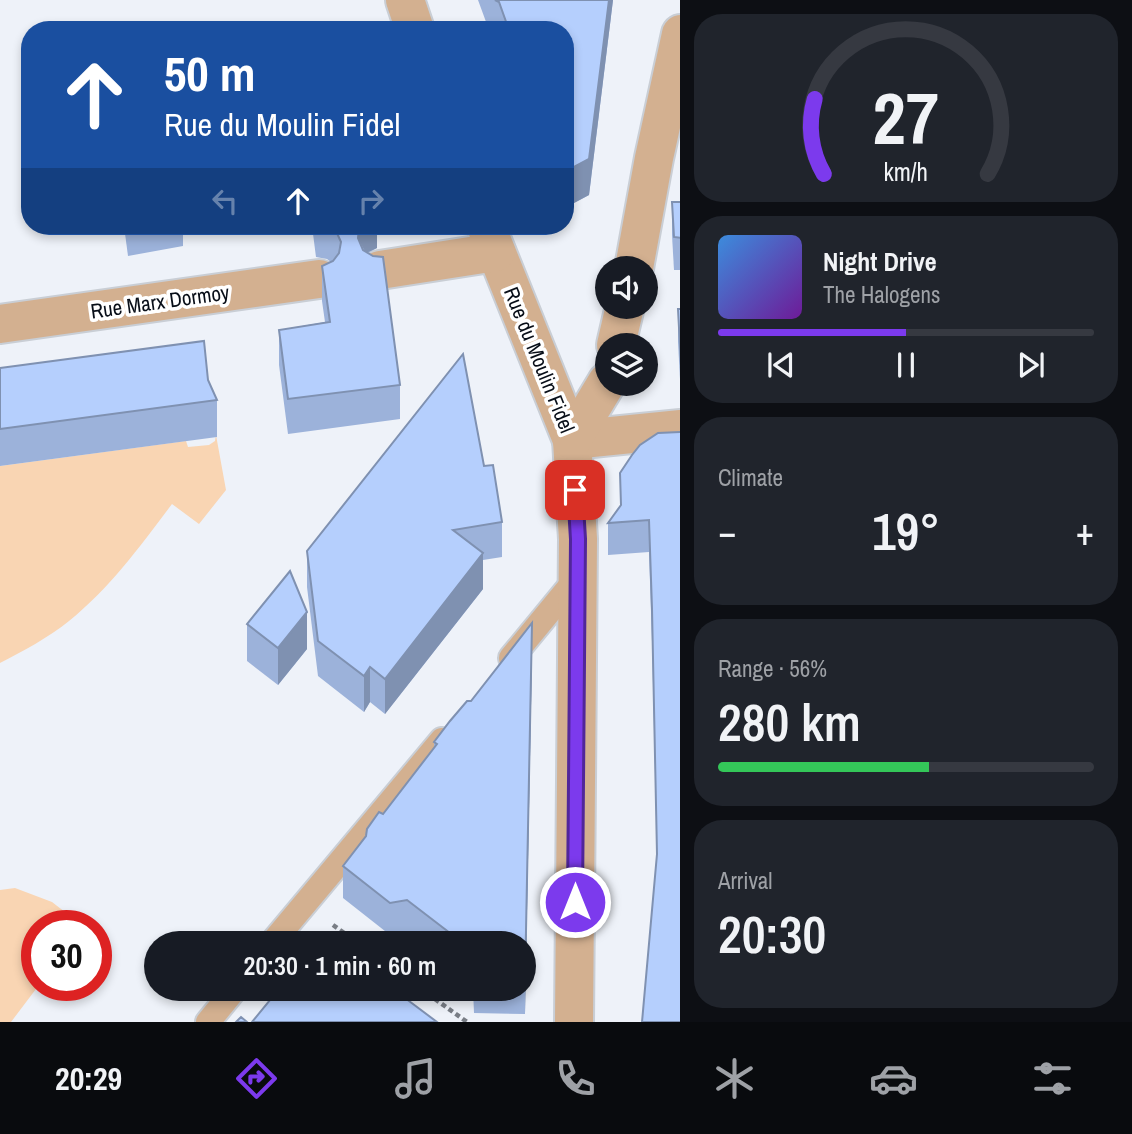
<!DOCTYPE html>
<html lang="en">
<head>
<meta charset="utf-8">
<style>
	body { margin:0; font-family:"Archivo Narrow",sans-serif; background:#20242c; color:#f1f3f6; height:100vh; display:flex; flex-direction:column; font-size:26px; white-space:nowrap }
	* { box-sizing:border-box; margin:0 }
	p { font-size:23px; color:#9ea1a6 }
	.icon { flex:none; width:38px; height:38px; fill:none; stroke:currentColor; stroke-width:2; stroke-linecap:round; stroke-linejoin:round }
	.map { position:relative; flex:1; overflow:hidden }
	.sheet { display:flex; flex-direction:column; gap:14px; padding:14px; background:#0d0f14; width:452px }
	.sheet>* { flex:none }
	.guide { position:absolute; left:21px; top:21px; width:553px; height:214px; border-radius:28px; box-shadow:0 4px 10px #0003; background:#1a4fa0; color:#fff; overflow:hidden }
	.controls { position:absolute; left:595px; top:256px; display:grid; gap:14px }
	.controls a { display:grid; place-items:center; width:63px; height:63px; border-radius:50%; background:#171b24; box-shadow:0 4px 10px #0003; font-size:35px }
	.speed { position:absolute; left:21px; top:910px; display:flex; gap:14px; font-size:35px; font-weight:700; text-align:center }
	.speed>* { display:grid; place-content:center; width:91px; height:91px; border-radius:50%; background:#171b24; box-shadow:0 4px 10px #0003; line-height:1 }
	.speed .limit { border:10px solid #d22; background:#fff; color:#111 }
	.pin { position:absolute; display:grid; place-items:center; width:60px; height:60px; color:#fff; margin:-30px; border-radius:14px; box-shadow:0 4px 10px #0006 }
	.me { position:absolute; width:77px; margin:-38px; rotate:0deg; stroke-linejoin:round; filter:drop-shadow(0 0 5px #0008) }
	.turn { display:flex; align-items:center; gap:24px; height:147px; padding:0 28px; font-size:32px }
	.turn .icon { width:91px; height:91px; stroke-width:2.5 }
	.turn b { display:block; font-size:49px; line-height:60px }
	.lanes { display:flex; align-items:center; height:66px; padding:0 28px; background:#0003; justify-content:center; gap:35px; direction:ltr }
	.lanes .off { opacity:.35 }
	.big { font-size:52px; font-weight:600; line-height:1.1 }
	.sheet .widget { flex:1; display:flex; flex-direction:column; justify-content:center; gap:10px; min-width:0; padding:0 24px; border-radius:28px; background:#20242c }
	.sheet .dial { align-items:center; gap:0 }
	.dial svg { height:182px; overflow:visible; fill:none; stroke:#363941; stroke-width:7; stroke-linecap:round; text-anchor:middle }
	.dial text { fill:#f1f3f6; stroke:none }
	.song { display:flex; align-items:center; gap:21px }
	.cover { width:84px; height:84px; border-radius:10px; background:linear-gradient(135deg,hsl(210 70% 55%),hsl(280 70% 35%)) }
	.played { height:7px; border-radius:4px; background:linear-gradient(90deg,#7c3aed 50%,#363941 50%) }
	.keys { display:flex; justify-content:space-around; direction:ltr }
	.heat { display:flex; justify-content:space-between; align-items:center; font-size:38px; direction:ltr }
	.charge { height:10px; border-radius:5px; background:linear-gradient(90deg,#34c759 56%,#363941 0) }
	.trip { position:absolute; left:144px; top:931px; width:392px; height:70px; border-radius:35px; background:#171b24; box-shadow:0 4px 10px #0003; font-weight:600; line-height:70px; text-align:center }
	.tab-bar { display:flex; height:112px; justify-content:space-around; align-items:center; background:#090b0e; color:#9ea1a6 }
	.tab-bar .icon { width:49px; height:49px }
	.tab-bar .on { color:#7c3aed }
	.tab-bar b { font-size:32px; color:#f1f3f6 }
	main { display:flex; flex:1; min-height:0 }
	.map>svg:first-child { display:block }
	.green { fill:#f9d5b3 }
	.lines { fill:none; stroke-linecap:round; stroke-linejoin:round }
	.service-casing { stroke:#c9ced5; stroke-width:28 }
	.minor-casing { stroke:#c9ced5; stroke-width:42 }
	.path { stroke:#797e86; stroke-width:4.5; stroke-dasharray:5 3.5; stroke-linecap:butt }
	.service { stroke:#d3b090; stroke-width:24 }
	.minor { stroke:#d3b090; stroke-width:38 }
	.wall { fill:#9cb2da }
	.shaded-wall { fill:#7f91b1 }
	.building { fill:#b5cffd; stroke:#7f91b1; stroke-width:2 }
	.route-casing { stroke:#51269a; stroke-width:18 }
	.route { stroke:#7c3aed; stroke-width:12 }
	.labels { text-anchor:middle; stroke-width:7; stroke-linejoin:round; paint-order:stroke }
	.street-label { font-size:21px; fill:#080e18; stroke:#fff }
</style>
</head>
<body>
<main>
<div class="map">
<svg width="681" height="1022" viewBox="0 0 681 1022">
	<rect width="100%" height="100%" fill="#eef2f9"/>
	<g class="green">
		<path d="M216,435L226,490L199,524L172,504C141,545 110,588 69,621C48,638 23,651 0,663V466L186,441L188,447L209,445L215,441Z"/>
		<path d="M15,888L52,902L83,926H37V985H39L11,1022H0V890Z"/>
	</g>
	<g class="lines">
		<g class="service-casing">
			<g id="service">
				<path d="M511,658L577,578"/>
				<path d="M272,943L442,740"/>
				<path d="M208,1022L235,989"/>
			</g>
		</g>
		<g class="minor-casing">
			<g id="minor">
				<path d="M405,0L415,30"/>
				<path d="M486,226L572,440L578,539L574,1022"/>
				<path d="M634,268L654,158L681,34"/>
				<path d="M380,270L496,252"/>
				<path d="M0,324L319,279"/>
				<path d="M616,345L625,306"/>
				<path d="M572,440L681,429"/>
				<path d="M572,440L607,382"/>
			</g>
		</g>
		<g class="path">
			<path d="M333,925L358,943"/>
			<path d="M421,989L467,1022"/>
		</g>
		<use href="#service" class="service"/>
		<use href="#minor" class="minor"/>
	</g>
	<g class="wall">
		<path d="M478,0H613L589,195L574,203L565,200V30H489Z"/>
		<path d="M672,202H681V270H674L672,235Z"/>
		<path d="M124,226H183V246L128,256Z"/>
		<path d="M312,226H377V248L368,253L400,385V419L288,434L279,365V330L325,322L322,301V266L331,262L327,259L316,257Z"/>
		<path d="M678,309H681V398L678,342Z"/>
		<path d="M0,368L208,380L217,400V437L0,466Z"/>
		<path d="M658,433L657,860L652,642L649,552L608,555V523L620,506V473Z"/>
		<path d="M484,466L502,522V557L483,560V589L385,714L370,702L364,712L318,676L307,587V551Z"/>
		<path d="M247,624L307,649L278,685L247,661Z"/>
		<path d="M532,655L525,1014L474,1013L473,989H523V943H422L407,932L390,935L343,898V866L434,749V742L471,701Z"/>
	</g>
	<g class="shaded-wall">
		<path d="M609,0H613L589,195L574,203V167Z"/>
		<path d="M361,226H377V248L366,253L358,238L359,228Z"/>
		<path d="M483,553V589L385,714V679Z"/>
		<path d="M307,612V649L278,685V648Z"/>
		<path d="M532,623V655L525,1014V982Z"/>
		<path d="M370,667V702L364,712V676Z"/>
	</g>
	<g class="building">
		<path d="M495,0H609L589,159L574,167L565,164V30H509L499,2Z"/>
		<path d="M672,202H681V238L674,237Z"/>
		<path d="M329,226H361L359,228L358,238L363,250L373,256L383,257L400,385L288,399L279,330L330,322L322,266L333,261L339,253L341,242L336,231Z"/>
		<path d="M678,309H681V365Z"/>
		<path d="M204,341L208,380L217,400L0,429V368Z"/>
		<path d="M463,354L484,466L493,465L502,522L453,530L483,553L385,679L370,667L364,676L318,641L307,551Z"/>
		<path d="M681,432V1022H642L657,854L652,609L649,520L608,523L621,505L620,473L632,455L640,445L658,433Z"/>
		<path d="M290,571L307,612L278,648L247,624Z"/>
		<path d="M532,623L525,982H523V943H463L407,900L390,903L343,866L366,836L367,829L379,812L383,814L437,744L434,742L450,721L467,701H471Z"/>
		<path d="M279,989H393L437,1022H252Z"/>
		<path d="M241,1017L247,1022H236Z"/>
	</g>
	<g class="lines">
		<g class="route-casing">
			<path id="route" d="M575,490L578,539L575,902"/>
		</g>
		<use href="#route" class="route"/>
	</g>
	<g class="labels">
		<g class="street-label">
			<text transform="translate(160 302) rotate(-8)" y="7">Rue Marx Dormoy</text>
			<text transform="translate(539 360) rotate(68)" y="7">Rue du Moulin Fidel</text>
		</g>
	</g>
</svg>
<div class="controls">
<a><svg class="icon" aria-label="sound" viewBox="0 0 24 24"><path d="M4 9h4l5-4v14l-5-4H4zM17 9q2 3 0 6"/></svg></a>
<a><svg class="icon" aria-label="layers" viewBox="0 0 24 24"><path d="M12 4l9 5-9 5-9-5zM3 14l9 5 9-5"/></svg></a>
</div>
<div class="speed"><div class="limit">30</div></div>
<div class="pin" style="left:575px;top:490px;background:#d93025"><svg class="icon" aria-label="arrive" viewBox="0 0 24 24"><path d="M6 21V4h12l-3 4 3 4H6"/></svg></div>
<svg class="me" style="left:575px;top:902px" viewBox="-20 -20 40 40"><circle r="17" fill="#7c3aed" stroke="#fff" stroke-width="3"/><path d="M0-11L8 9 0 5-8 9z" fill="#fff"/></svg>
<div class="trip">20:30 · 1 min · 60 m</div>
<div class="guide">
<div class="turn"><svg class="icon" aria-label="ahead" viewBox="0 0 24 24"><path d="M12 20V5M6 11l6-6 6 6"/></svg><div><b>50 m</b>Rue du Moulin Fidel</div></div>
<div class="lanes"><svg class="icon off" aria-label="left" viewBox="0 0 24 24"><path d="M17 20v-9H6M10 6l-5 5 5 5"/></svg><svg class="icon" aria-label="ahead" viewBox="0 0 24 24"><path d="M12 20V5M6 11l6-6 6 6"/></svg><svg class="icon off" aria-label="right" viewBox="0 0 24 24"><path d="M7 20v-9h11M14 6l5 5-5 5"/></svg></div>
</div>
</div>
<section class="sheet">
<div class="widget dial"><svg viewBox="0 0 100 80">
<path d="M14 69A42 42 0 1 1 86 69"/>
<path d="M14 69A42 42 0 0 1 10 36" stroke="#7c3aed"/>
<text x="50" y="56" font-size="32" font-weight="700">27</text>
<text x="50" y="72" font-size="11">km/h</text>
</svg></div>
<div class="widget">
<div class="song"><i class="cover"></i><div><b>Night Drive</b><p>The Halogens</p></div></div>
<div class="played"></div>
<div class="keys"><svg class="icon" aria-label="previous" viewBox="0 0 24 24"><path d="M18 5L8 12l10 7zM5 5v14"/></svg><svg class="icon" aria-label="pause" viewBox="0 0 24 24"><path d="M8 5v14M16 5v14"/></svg><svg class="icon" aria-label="next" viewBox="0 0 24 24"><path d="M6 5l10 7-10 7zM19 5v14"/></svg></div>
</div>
<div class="widget"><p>Climate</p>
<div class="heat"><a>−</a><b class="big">19°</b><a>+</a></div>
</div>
<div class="widget"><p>Range · 56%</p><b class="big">280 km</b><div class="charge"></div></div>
<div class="widget"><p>Arrival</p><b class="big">20:30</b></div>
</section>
</main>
<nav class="tab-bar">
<b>20:29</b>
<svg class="icon on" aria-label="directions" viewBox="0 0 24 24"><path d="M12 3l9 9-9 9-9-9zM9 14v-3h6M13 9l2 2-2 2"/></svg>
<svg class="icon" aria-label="music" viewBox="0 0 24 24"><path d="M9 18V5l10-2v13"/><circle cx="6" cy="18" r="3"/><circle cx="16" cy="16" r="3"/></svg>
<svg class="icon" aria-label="phone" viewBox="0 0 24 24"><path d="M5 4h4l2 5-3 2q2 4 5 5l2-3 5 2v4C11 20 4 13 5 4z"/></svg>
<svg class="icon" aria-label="climate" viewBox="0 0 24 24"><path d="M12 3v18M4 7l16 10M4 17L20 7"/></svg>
<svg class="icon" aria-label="car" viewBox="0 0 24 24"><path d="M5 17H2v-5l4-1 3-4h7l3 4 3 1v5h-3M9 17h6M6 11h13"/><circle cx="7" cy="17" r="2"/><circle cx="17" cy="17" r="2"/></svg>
<svg class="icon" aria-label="filters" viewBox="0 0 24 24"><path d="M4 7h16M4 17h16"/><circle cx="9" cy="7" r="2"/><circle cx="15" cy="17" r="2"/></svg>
</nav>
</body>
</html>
